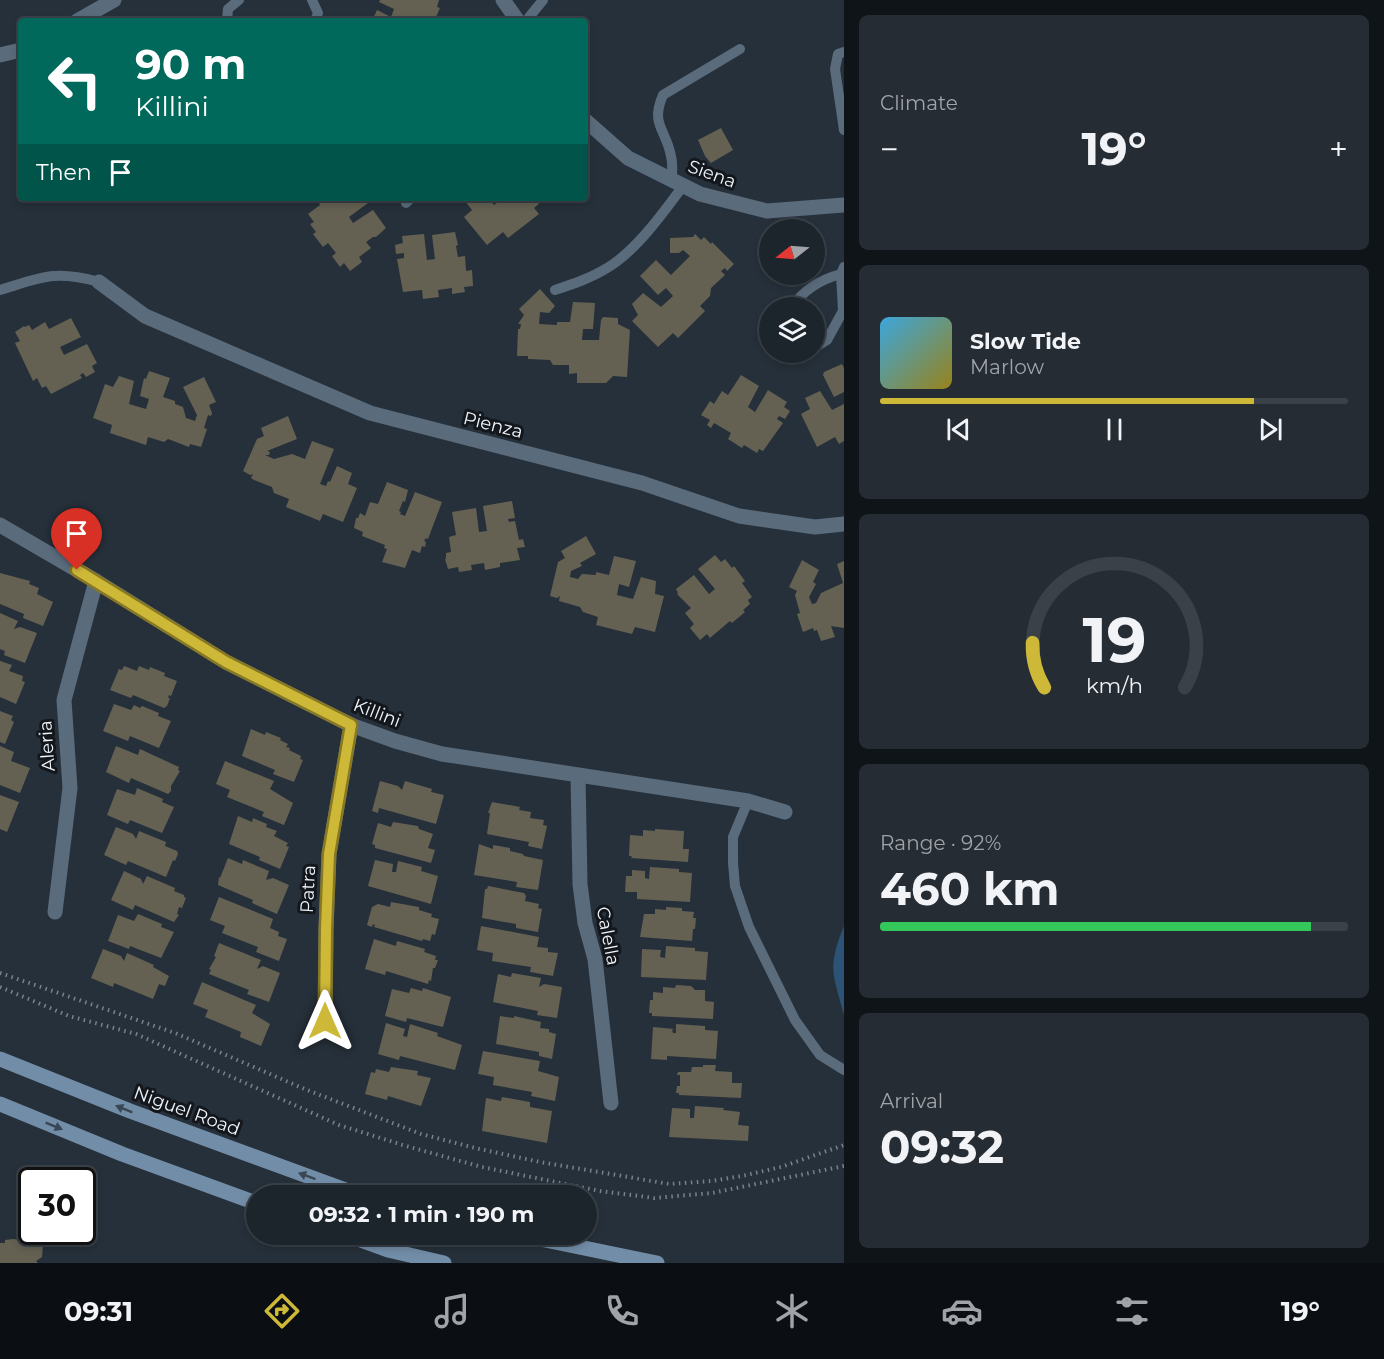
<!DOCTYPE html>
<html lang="en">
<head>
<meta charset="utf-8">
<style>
	body { margin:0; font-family:Montserrat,sans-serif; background:#252c34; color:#f1f3f6; height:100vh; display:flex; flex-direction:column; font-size:22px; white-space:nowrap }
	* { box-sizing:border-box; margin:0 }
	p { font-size:20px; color:#a0a4a9 }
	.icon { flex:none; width:33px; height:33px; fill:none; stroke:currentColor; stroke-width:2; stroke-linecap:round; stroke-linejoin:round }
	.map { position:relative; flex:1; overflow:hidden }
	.details { display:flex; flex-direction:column; gap:15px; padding:15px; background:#0f1418; width:540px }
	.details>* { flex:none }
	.guide { position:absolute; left:18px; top:18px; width:570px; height:183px; border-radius:6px; box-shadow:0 3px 9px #0003,0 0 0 2px #3a4148; background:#00695c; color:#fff; overflow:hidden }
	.needle { width:39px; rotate:253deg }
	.fabs { position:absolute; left:759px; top:219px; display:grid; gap:12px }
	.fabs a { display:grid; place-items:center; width:66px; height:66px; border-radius:50%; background:#1c242c; box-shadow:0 3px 9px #0003,0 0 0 2px #3a4148; font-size:30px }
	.speed { position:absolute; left:18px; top:1167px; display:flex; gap:12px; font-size:30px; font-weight:700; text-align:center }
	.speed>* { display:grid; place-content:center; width:78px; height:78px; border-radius:50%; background:#1c242c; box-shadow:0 3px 9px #0003,0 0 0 2px #3a4148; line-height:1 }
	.speed .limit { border:3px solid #111; border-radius:9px; background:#fff; color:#111 }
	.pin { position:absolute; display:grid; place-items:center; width:51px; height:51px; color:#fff; margin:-62px -26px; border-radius:50% 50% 50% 0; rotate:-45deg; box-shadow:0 0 6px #0007 }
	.pin .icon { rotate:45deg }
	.me { position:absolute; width:66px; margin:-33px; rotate:0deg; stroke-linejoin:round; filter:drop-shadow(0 0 4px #0008) }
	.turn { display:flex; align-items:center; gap:21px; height:126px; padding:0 18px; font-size:27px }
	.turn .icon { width:78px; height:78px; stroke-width:2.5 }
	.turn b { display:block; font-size:42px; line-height:51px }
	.then { display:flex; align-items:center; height:57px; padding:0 18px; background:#0003; gap:12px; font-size:22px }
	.big { font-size:45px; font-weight:700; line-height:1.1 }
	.details .widget { flex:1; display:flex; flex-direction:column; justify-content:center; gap:9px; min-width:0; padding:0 21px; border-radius:9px; background:#252c34 }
	.details .dial { align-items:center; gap:0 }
	.dial svg { height:156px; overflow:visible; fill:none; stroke:#3a4148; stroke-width:7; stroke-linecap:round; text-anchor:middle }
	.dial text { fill:#f1f3f6; stroke:none }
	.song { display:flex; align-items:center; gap:18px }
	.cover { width:72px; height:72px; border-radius:9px; background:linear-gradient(135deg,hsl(200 70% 55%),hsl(50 70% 35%)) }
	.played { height:6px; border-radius:3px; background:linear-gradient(90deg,#ceb837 80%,#3a4148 80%) }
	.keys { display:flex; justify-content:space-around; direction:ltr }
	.heat { display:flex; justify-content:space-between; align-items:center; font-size:33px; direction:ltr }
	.charge { height:9px; border-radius:4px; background:linear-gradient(90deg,#34c759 92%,#3a4148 0) }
	.trip { position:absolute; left:246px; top:1185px; width:351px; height:60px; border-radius:30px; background:#1c242c; box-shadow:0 3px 9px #0003,0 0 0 2px #3a4148; font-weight:700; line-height:60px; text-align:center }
	.tab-bar { display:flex; height:96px; justify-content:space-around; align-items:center; background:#0b0e12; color:#a0a4a9 }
	.tab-bar .icon { width:42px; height:42px }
	.tab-bar .current { color:#ceb837 }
	.tab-bar b { font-size:27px; color:#f1f3f6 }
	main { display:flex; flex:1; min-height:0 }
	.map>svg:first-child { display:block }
	.green { fill:#2c5275 }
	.building { fill:#646153 }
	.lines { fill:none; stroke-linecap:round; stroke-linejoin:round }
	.path { stroke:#7a828b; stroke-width:4; stroke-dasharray:1.5 4.5; stroke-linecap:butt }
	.service { stroke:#5a6b7c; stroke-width:10 }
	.minor { stroke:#5a6b7c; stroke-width:15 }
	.tertiary { stroke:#5a6b7c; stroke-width:15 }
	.secondary { stroke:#728da8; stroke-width:15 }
	.oneway { fill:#394654 }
	.route-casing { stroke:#867824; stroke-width:15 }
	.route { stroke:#ceb837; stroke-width:10 }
	.labels { text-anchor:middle; stroke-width:6; stroke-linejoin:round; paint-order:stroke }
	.street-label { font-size:18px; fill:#eff5fc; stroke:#13171c }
</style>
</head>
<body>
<main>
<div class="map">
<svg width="844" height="1263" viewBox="0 0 844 1263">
	<rect width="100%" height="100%" fill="#26303a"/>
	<path class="green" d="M844,926V1015C833,974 827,967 844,926Z"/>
	<g class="building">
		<path d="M380,0H439L437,7L440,8L436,17L440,18L439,21H372L377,10L391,17L394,9L379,2Z"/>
		<path d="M721,128L733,150L711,163L705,156L698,140Z"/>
		<path d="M324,198H364L368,203L349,217L353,223L373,210L386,228L376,237H373L366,242L371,248L359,257L362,262L350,271L344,263L340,267L332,256L336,253L328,243L323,247L313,234L316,232L310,224L314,222L308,214L320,205L319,202Z"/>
		<path d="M468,198H488L494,205L504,198H545L534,208L539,214L508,238L503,232L487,245L464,217L472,210L465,201Z"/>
		<path d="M455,232L458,245L456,246L458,257L465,256L466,271L472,270L473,286L464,287L465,292L452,294V288L438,290L439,297L423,299L422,290L403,292L397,259L404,258V253L396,254L395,245L403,243L402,236L424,234L427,260L435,259L432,235Z"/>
		<path d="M695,234L701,240L704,237L711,244L712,242L734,264L727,271L725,268L721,271L725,275L711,288L710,296L700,306L705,311L678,338L673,333L658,347L632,321L638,315L632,304L643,293L661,307L673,296L666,288L658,295L640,276L656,260L671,275L690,256L683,250L679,253H670V238L693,237Z"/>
		<path d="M540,289L555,306L549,313L540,312L539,324L557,325V322H570L573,302L595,303L593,329H583L582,340H599L601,320L603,317L618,318V324L630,330L627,377L613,376L606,383H577V373L569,374V365H553L550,360L528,359V356H517L518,329H520L521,324H518L524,315L519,309Z"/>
		<path d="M71,318L81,337L60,347L64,355L87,344L97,363L92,366L95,372L86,377L83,373L80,375L82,378L51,394L46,386L42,388L37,378L33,381L15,343L20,341L15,332L24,326L25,327L29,325L32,330L45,322L49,329Z"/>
		<path d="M842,364L844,368V392L834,397L823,375L824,372Z"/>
		<path d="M149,371L170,378L163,397L175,401V404L183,407L186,418L195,421L197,415L183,387L204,377L216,402L209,405L212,413L211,416L208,415L204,428L207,429L201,447L190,444L189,447L168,439L164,442L148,437L146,445L110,433L112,425L93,418L105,384L113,387L119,376L134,381L129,404L146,409L149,399L140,396L144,378L146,379Z"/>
		<path d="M741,375L759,386L748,407L755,412L768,390L787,402L784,407L790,411L785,419L779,416L777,419L783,423L763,451L759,449L757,453L744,445L742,448L728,439L731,433L714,423L711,428L707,425L710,420L701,415L710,401L714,404L722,391L728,395Z"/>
		<path d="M820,391L832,410L844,404V441L839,444L835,437L817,447L801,414L810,409L805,398Z"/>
		<path d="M288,416L297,439L267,451L270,452L269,455H265L274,459L292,454L305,459L312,441L334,449L320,484L326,486L328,481L330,482L337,466L352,473L348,484L357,488L343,522L323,514L320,521L286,507L289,499L274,493L272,487L254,480L251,478L253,474L250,475L243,471L257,439L264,436L261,428Z"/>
		<path d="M387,482L408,490L405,502L403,501L399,511L401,512L400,514L405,516L415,492L442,502L428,539L426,538L424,541L426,542L425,547L422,546L420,553L412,550L405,568L382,562L387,549L384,548L385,545L362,536L363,532L354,528L356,518H358L360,513L365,516L370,502L378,504Z"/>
		<path d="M512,501L515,518L508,519L509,522L515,521L519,540L523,539L525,547L517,548L520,560L500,563V567L485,570L484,563L471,565L472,570L459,572L458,567L448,569L445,559L446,558V553L451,552L449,537L456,535L452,512L476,508L479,532L487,531L483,506Z"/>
		<path d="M586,536L596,554L580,563L582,566L571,571L570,577L578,579L582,574L596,575V572L609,575L614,556L636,561L629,587L619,584L617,595L633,599L641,577L656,581L655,594L664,596L655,632L635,627L632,634L596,625L598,617L583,612L580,607L559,601L560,596L557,598L550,596L558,562L565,558L561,551Z"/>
		<path d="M715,555L721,562L725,559L732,568L734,566L745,581L742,583L752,597L748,600L750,604L743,610L745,612L732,623L730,621L710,638L707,634L700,640L690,628L694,624L685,613L691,608L677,594L678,593L676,589L694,575L709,594L715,589L698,569Z"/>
		<path d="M802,560L819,570L813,582L816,584L809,597L812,604L816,603L821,593L843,583L837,564L844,561V628L831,626L835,637L821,641L817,630L814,631L813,628L803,632L797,614L800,613L795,595L797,591L789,587Z"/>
		<path d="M0,573L30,581L29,584L39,588L37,594L53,602L43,626L23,618L24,614L0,604Z"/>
		<path d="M0,613L18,621L14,629L20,627L37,633L25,663L4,655L5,651L0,649Z"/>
		<path d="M0,661L12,665L9,671L23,676L22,681L25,682L16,704L0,697Z"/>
		<path d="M124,666L137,671L139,666L149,670L150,667L165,673L164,676L177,681L171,696L169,695L168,698H170L167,706L164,708L133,695L131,698L110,690L119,669L122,670Z"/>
		<path d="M114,704L131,710L134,705L140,708L142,706L159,713L158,716L171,721L159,748L130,736L128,741L103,731Z"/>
		<path d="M0,711L13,716L11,720L14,722L5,744L0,742Z"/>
		<path d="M251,729L265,735L266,732L281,738L280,740L288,744L286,747L290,748L289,750L301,756L300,759L303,760L294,782L273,774L275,770L242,756Z"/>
		<path d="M0,746L14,752L11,761L30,768L20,793L0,785Z"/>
		<path d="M116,746L138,755L140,749L179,767L178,770L180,771L171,786V791L168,794L131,778L129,783L106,772Z"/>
		<path d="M225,761L274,781L270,789L293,803L284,825L262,816L264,812L227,797L230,790L216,784Z"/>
		<path d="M380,781L398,786L402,790L405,781L432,789L431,792L444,795L436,824L379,808L378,813L372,811Z"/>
		<path d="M137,788L163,799L162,802L174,807L162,833L130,820L128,824L107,815L117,789L135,795Z"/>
		<path d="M0,795L19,802L7,832L0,829Z"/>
		<path d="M492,802L520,807L519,810L531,812L530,818L544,820L543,825L547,826L542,849L528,846L529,842L487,834L490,813H488Z"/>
		<path d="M238,816L252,822L253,818L267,824L266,827L277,831L274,836L288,843L286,846L289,847L280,869L259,860L260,857L229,844Z"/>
		<path d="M393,822L418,826L419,829L433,834L428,848L435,850L431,863L375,848V845L372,844L378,823L391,827Z"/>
		<path d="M116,827L133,834L136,839L139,831L166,842L165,846L177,851L178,854L175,861L173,860L166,877L128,861L126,865L104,855Z"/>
		<path d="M655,829L684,831L683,849H689L688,862L631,858L632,856H629L630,835L643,836V830L655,831Z"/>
		<path d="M479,844L493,849V845L510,848V851L523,854L524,856L543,860L538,890L516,887L517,882L474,875Z"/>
		<path d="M228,858L242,864L243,860L269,871L266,880L273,878L289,885L277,914L252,903L253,900L218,885L219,877L220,878Z"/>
		<path d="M375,860L393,864L392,872H396L398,861L422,867L421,871L438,876L431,904L368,886Z"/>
		<path d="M650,867L679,869V872L692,873L690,902L637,899V892H625L626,876H632V870L645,871V878L649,879Z"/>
		<path d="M124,871L141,879L143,884L147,876L175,888L174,891L184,895V897L186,898L182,908L179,907L177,914L179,915L174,922L135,905L133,910L111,900Z"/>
		<path d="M488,886L524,893L526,896L525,901L539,904L538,908L542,909L538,932L516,928V924L482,918L485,889H487Z"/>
		<path d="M219,897L273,919L270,928L279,932L278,936L287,939L279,961L256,952L258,947L222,933L225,926L210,920Z"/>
		<path d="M391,902L419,907V910L432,914L431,917L439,919L435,935L432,934L430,941L423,939L422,941L374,927L375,925L373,924L372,927L367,925L372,907L378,904L390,907Z"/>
		<path d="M666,907L682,908V911L694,912L693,918H696L695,929H693L692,941L640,937L644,914H655V909L666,910Z"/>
		<path d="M138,914L162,924L161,927L174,932L161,958L130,946L129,949L108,941L118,915L134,921Z"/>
		<path d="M481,926L539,937L537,947L548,948V952L558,953L553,976L530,972L531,967L492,961L493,953L477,950Z"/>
		<path d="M374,939L396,946L397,941L425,949L424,952L436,956L435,960H438L435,968H433L431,981L429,980L428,984L386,971L385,975L365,969Z"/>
		<path d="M219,943L261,960L257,969L263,966L280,973L269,1002L247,994L249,990L209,974L211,970L209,969L216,957L214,956Z"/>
		<path d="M666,946L695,948V951L708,952L706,980L641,977L642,949L661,950L660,957L665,958Z"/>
		<path d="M103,949L121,956L124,961L127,953L154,965L153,967L169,976L165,986L159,984L153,999L114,983L113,987L91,978Z"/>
		<path d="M512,973L541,978L539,987L544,984L562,987L557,1018L537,1015L538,1011L493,1002L498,974L511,977Z"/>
		<path d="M202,982L256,1005L252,1013L270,1024L261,1046L240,1037L241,1032L205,1017L208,1010L193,1004Z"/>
		<path d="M676,985L691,986L695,990H705V1001L714,1002L713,1019L652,1016V1013H649L650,1000H653V992L663,993V987L675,988Z"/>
		<path d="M411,988L422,991L423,988L451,997L443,1027L407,1018L406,1022L385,1016L392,989L409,993Z"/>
		<path d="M500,1016L514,1018V1016L541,1022L540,1028L549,1029V1032L556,1034L552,1059L539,1056V1052L496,1044Z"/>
		<path d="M386,1023L405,1029L403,1036L407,1037L410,1024L438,1033L437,1036L462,1045L455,1070L400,1056L399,1060L378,1054Z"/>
		<path d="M676,1024L705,1026V1030L718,1031L716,1059L667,1056V1060L651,1059L653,1027L674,1029L672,1030L673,1033H676Z"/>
		<path d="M483,1051L540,1061L538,1071L559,1077L555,1101L531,1096L532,1092L493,1085L494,1077L478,1074Z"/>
		<path d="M703,1065H716L715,1071L732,1072V1083H742L741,1098L679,1095V1093H676L677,1086H680V1075H677L678,1072H691L692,1067H703Z"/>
		<path d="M391,1067L418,1071L417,1075L431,1078L421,1106L388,1096L387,1100L365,1094L371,1072L375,1073L376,1069L389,1072Z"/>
		<path d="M502,1097L530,1102V1107L552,1111L547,1143L482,1131L486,1098L501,1101Z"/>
		<path d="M695,1106L724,1108L723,1110L740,1112L738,1125L749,1126L748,1141L669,1137L672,1108L690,1109V1118H694Z"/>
		<path d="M13,1239L36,1241L43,1245L42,1257L36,1261L38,1263H0V1243H5V1240Z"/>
	</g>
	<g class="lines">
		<g class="path">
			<path d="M0,973L175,1033L307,1090L421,1134L475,1148L540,1162L669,1184L712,1181L742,1176L781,1167L844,1145"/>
			<path d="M0,987L69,1016L136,1034L339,1125L406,1146L482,1167L600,1191L654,1198L712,1193L844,1166"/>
		</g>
		<g class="service">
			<path d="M312,0L318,13L315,21"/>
			<path d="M227,21L228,9L239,0"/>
			<path d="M526,21L543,0"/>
			<path d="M844,52L838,54L835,69L844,130"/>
			<path d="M672,180C672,172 673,164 671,156C666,129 650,125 663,95L740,49"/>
			<path d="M406,203L411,198"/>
			<path d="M0,290C43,277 54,270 99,282"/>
			<path d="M555,290C573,284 591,278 607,268C635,252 664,212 683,186"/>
			<path d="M792,308C802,290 822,279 841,274"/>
			<path d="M814,348L827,340L843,311L841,274L844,267"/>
			<path d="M791,352L802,357L808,352"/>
			<path d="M748,801L733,837V863L735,886L749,927L795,1020L820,1055L844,1070"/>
		</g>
		<g class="minor">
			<path d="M503,0L518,21"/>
			<path d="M585,120L628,158L700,194L767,211L844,205"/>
			<path d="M99,282L145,316L370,413L642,483L739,516L815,527L844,524"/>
			<path d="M0,525L96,581L226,662L351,725L395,741L442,754L748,801L785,812"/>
			<path d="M578,776L580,884L585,923L595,959L611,1103"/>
			<path d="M55,912L70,788L64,700L96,581"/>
			<path d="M325,1021L326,929L329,854L351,725"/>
		</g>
		<g class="tertiary">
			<path d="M77,21L114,0"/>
			<path d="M0,55L21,50"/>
		</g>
		<g class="secondary">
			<path d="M0,1059L130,1111L362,1196"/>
			<path d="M0,1104L122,1154L256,1203"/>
			<path d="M344,1234L388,1250L444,1263"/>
			<path d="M516,1234L657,1263"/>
		</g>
	</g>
	<defs><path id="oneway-solid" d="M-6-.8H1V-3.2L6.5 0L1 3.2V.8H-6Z" transform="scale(1.5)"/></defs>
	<g class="oneway">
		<use href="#oneway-solid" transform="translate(124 1109) rotate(-158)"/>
		<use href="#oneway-solid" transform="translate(54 1126) rotate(22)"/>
		<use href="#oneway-solid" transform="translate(307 1176) rotate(-160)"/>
	</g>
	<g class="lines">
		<g class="route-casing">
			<path id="route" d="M77,570L226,662L351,725L329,854L326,929L325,1021"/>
		</g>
		<use href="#route" class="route"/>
	</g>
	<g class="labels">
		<g class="street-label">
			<text transform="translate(712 174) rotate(20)" y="6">Siena</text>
			<text transform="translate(493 425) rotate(14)" y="6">Pienza</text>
			<text transform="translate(377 713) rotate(21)" y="6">Killini</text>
			<text transform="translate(47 746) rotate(-94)" y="6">Aleria</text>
			<text transform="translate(308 889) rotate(-87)" y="6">Patra</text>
			<text transform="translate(608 936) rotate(79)" y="6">Calella</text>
			<text transform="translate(187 1111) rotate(20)" y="6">Niguel Road</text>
		</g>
	</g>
</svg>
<div class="fabs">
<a><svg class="needle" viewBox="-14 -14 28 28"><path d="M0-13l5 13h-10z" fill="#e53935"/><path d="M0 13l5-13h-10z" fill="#a0a4a9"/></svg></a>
<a><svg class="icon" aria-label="layers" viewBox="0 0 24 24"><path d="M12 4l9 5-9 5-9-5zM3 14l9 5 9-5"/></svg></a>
</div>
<div class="speed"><div class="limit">30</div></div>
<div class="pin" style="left:77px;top:570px;background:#d93025"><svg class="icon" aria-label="arrive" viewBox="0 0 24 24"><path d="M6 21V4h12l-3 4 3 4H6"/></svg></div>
<svg class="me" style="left:325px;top:1021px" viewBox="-20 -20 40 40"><path d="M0-17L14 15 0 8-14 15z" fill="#ceb837" stroke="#fff" stroke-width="4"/></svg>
<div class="trip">09:32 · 1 min · 190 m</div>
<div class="guide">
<div class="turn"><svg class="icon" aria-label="left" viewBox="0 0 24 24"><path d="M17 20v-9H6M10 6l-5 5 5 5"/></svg><div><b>90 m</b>Killini</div></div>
<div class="then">Then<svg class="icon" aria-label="arrive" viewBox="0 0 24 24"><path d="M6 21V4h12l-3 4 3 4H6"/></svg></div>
</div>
</div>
<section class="details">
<div class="widget"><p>Climate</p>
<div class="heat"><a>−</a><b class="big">19°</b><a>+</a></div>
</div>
<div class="widget">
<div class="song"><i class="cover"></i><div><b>Slow Tide</b><p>Marlow</p></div></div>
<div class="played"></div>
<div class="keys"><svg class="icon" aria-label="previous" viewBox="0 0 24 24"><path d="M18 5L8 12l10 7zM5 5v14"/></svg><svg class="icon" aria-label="pause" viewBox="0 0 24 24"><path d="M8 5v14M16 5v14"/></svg><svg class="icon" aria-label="next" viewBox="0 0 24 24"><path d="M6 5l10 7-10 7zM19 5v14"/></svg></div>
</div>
<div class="widget dial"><svg viewBox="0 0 100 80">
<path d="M14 69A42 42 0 1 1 86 69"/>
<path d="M14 69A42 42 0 0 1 8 46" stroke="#ceb837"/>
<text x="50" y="56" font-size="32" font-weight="700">19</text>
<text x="50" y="72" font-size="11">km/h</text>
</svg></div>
<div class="widget"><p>Range · 92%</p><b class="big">460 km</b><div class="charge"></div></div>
<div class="widget"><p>Arrival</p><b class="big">09:32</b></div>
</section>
</main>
<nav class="tab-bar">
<b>09:31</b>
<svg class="icon current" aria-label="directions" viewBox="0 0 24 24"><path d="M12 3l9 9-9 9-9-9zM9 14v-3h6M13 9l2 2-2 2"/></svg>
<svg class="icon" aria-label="music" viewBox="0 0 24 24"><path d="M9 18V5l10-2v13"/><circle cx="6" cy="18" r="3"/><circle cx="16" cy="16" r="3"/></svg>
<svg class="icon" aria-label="phone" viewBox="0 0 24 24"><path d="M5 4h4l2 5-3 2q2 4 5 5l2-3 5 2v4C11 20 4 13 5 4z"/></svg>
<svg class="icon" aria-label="climate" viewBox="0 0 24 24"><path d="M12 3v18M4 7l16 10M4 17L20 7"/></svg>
<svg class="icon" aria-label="car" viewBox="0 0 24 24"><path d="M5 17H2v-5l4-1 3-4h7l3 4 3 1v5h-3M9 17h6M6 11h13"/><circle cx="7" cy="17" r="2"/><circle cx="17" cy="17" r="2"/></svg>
<svg class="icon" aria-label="filters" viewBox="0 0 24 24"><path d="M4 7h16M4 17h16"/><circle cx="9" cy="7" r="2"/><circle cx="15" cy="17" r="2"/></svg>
<b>19°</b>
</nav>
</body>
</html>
